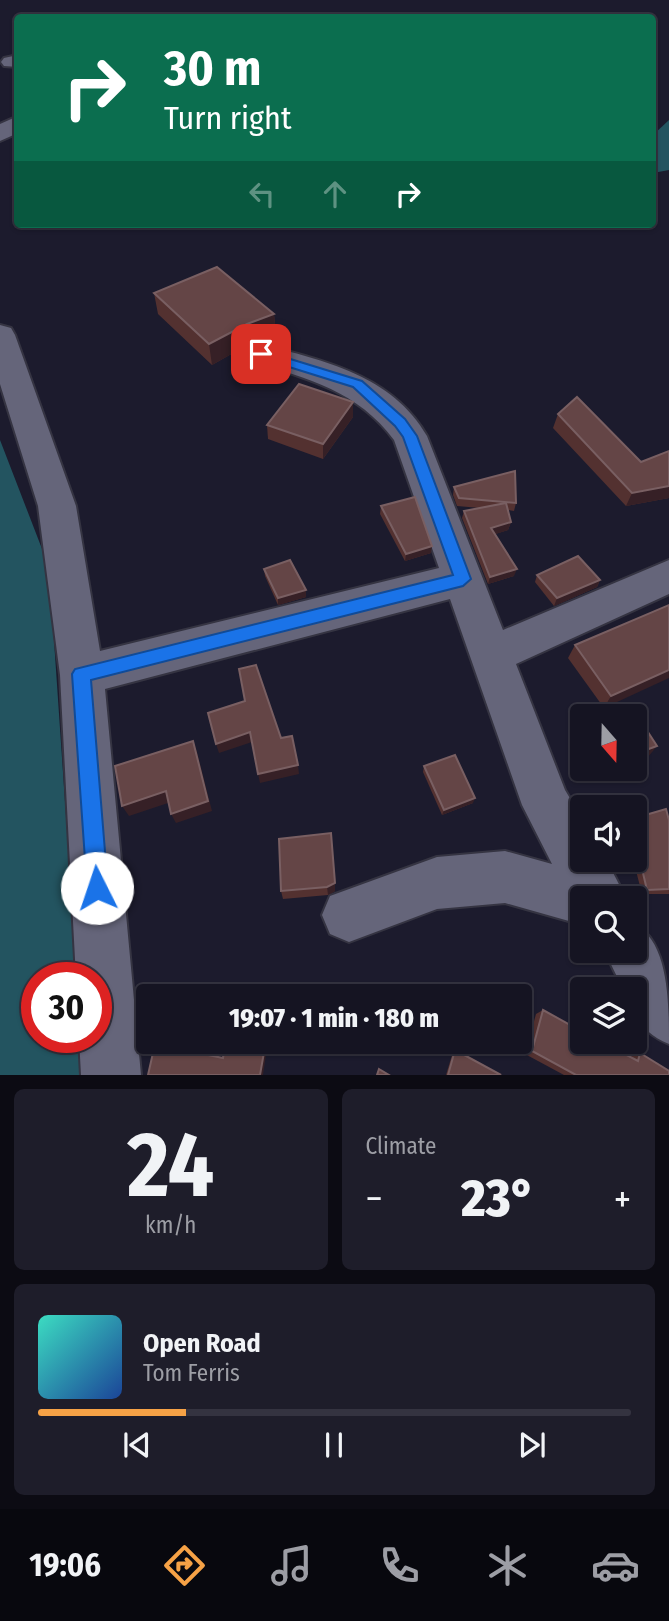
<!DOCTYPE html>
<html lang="en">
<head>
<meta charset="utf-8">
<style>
	body { margin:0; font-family:"Fira Sans Condensed",sans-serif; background:#1e1d2a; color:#f1f3f6; height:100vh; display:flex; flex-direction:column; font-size:26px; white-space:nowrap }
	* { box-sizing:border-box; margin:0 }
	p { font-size:23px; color:#9d9ea5 }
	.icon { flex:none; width:38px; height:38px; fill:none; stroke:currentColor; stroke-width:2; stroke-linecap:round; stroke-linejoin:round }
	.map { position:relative; height:1075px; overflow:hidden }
	.drawer { display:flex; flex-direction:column; gap:14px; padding:14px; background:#0c0b13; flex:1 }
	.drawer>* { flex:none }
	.hud { position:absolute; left:14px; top:14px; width:642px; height:214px; border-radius:7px; box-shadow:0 2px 5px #0004,0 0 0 2px #343340; background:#0b6e4f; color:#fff; overflow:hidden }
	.needle { width:46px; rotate:160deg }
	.fabs { position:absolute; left:570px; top:704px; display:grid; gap:14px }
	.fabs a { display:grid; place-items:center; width:77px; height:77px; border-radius:7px; background:#151422; box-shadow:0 2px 5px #0004,0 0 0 2px #343340; font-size:35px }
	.speed { position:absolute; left:21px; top:962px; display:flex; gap:14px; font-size:35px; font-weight:700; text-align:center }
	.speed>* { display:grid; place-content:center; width:91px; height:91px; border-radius:50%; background:#151422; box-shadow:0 2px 5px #0004,0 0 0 2px #343340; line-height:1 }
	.speed .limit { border:10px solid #d22; background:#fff; color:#111 }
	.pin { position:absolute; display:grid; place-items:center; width:60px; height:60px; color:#fff; margin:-30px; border-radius:14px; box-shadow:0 4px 10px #0006 }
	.me { position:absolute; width:77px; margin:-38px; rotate:356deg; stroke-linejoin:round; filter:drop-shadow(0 0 5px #0008) }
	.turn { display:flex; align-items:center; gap:24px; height:147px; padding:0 35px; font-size:32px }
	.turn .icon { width:91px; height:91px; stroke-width:2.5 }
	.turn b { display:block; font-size:49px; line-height:60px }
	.lanes { display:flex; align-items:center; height:66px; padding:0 35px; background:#0003; justify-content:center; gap:35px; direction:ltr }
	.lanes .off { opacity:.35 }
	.big { font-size:52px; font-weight:800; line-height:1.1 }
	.drawer .widget { flex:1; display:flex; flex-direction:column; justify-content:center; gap:10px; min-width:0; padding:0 24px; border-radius:10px; background:#1e1d2a }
	.drawer .dial { align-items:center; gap:0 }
	.dial b { font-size:91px; line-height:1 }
	.song { display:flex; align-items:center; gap:21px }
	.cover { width:84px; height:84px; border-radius:10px; background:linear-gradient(135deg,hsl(170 70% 55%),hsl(220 70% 35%)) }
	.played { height:7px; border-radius:4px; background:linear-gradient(90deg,#f6a246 25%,#343340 25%) }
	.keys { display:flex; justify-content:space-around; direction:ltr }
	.heat { display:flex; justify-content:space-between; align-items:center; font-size:38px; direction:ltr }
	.drawer .tiles { flex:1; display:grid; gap:14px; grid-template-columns:1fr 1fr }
	.widget:last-child { grid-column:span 2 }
	.trip { position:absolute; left:136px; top:984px; width:396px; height:70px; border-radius:7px; background:#151422; box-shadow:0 2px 5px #0004,0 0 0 2px #343340; font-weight:800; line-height:70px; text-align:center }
	.dock { display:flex; height:112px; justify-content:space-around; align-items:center; background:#08080e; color:#9d9ea5 }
	.dock .icon { width:49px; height:49px }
	.dock .active { color:#f6a246 }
	.dock b { font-size:32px; color:#f1f3f6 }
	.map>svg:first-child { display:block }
	.water { fill:#235460 }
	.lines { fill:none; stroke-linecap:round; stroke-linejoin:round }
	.minor-casing { stroke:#353442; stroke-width:4 }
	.minor { fill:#65657a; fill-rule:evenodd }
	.wall { fill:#533130 }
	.shaded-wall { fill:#362026 }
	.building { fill:#644546; stroke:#795f62; stroke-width:2 }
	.route { fill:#1a73e8; stroke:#114b97; stroke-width:2 }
</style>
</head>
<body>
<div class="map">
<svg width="669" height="1075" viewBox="0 0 669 1075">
	<rect width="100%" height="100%" fill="#1c1b2d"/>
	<g class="water">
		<path d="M669,120V170L653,173V135Z"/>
		<path d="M0,440L49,567L71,890L82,978H37V1038H89L93,1075H0Z"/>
	</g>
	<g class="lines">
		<g class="minor-casing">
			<g id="minor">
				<path d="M18,55V67L4,66L1,62L4,58Z"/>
				<path d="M18,116V133L0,141V124Z"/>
				<path d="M0,325L11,328L15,335L76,506L100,651L439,568L394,440C357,390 306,378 250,361L245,354L250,347L261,344C324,361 392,375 427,436L503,630L669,560V594L516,664L565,790L583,820V859H606L626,898H583V925L505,903L437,909L349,942L330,934L322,915L330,896L437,857L505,851L552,864L522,805L450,599L105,689L141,1075H81L79,1038H96V978H76L60,675L38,506L0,384Z"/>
				<path d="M635,924C669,943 669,1003 669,1044C641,1032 635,1019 635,989H623L604,950H635Z"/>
			</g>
		</g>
		<use href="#minor" class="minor"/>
	</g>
	<g class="wall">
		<path d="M154,293L274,314L276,335L249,344L212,365L158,314Z"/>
		<path d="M558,414L641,462L669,451V498L626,506L553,428Z"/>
		<path d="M353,417L323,459L268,439L267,425Z"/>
		<path d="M454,487L516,503L514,511L508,510L511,522L508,530L495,534L514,576L488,584L462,518L464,511L480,508L457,506L453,495Z"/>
		<path d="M381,506L431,553L405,561L380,514Z"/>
		<path d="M264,569L306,597L278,605L265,576Z"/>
		<path d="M537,575L600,580L597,587L554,606L535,582Z"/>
		<path d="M669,605L604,708L568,658L575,645Z"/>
		<path d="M424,766L473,803L442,815L423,772Z"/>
		<path d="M601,768H619L605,774Z"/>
		<path d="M635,818L669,820V894H642L633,859H635Z"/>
		<path d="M279,839L335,891L328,895L283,899L281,891Z"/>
		<path d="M543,1010L630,1057L640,1053L669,1075H564L525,1054L536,1014Z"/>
		<path d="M455,1050L501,1075H446L453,1052Z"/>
	</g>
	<g class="shaded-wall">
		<path d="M274,314L276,335L249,344L212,365L209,344L247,324Z"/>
		<path d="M353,402V417L323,459V444Z"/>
		<path d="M669,486V498L626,506L632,493Z"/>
		<path d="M511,522L508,530L490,536L491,528Z"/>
		<path d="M432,546L431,553L405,561L406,554Z"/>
		<path d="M517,569L514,576L488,584L490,577Z"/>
		<path d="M600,580L597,587L554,606L557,598Z"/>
		<path d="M306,590V597L278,605V598Z"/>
		<path d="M669,670V678L604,708L611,696Z"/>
		<path d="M250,732L252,742L219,753L216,744Z"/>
		<path d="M193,741L197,752L212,811L176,823L171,814Z"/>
		<path d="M657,746L648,757L635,762V754Z"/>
		<path d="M298,765L299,774L260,783L258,774Z"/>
		<path d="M609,768H619L605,774Z"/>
		<path d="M166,791L171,802L129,816L122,806Z"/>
		<path d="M475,798L473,803L442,815L444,810Z"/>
		<path d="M335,883V891L328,895L327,887Z"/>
		<path d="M266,1041H268L263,1075H260Z"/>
	</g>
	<g class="building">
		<path d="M217,267L274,314L247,324L209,344L154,293Z"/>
		<path d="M299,384L353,402L323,444L267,425Z"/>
		<path d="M577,397L641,462L669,451V486L632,493L558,414Z"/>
		<path d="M515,471L516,503L459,498L454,487Z"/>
		<path d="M415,497L432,546L406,554L381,506Z"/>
		<path d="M506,503L511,522L491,528L517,569L490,577L464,511Z"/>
		<path d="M578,556L600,580L557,598L537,575Z"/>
		<path d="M290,560L306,590L278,598L264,569Z"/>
		<path d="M669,605V670L611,696L575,645Z"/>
		<path d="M256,665L281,738L292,736L298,765L258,774L250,732L216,744L208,713L245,701L239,669Z"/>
		<path d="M631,706L657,746L635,754V716H604Z"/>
		<path d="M193,741L208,801L171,814L166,791L122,806L115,766Z"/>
		<path d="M455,755L475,798L444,810L424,766Z"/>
		<path d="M666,809L669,820V889L647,890L638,852L635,853V818Z"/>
		<path d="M331,833L335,883L327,887L281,891L279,839Z"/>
		<path d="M543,1010L583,1032V1041H600L638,1061L640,1053L669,1071V1075H576L532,1051Z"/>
		<path d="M226,1041H266L260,1075H148L155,1044L223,1058Z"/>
		<path d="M455,1050L501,1075H448Z"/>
		<path d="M379,1069L389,1075H377Z"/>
	</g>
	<path class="route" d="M261,350L362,381L405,419L417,436L471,579L463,586L91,680L108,888L105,896L97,899L90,896L87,888L72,674L75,669L453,575L403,437L395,426L353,387L257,357V351Z"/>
</svg>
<div class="fabs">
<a><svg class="needle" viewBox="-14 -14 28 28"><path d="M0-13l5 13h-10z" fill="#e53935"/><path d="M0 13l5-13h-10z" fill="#9d9ea5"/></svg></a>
<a><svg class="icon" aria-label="sound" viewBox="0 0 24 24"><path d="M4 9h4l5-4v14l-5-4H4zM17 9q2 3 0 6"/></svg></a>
<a><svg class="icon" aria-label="search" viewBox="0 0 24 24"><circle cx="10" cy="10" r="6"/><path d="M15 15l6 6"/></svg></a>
<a><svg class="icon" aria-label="layers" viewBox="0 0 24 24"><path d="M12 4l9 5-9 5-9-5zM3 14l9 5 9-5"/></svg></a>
</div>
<div class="speed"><div class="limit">30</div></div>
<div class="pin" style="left:261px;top:354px;background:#d93025"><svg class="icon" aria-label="arrive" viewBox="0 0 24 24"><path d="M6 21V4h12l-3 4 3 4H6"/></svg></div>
<svg class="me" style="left:97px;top:888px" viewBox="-20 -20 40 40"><circle r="19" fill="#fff"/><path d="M0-13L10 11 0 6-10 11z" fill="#1a73e8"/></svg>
<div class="trip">19:07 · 1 min · 180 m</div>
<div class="hud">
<div class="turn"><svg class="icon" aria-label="right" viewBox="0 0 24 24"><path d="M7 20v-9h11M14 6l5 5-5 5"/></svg><div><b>30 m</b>Turn right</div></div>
<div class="lanes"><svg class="icon off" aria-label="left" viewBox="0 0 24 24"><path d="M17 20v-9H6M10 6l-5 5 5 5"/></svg><svg class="icon off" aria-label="ahead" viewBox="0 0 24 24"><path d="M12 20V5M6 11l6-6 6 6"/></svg><svg class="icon" aria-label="right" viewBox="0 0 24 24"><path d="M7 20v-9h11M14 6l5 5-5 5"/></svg></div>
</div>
</div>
<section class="drawer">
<div class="tiles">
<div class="widget dial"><b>24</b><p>km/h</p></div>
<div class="widget"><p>Climate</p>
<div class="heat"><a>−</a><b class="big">23°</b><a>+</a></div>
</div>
<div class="widget">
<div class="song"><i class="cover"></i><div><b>Open Road</b><p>Tom Ferris</p></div></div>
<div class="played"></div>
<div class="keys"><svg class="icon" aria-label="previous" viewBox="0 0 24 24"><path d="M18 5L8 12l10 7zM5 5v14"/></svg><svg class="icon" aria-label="pause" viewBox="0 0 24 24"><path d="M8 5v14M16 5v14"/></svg><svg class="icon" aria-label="next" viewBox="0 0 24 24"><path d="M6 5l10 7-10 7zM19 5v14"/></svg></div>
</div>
</div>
</section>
<nav class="dock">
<b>19:06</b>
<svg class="icon active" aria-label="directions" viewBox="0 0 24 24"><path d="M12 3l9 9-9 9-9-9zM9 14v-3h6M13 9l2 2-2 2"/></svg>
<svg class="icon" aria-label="music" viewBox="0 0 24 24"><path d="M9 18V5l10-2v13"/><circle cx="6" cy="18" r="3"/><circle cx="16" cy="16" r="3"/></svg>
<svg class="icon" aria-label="phone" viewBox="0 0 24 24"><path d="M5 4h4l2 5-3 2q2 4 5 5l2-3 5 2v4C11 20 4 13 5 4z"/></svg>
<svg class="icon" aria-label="climate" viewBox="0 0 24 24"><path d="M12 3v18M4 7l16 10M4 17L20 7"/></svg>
<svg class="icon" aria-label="car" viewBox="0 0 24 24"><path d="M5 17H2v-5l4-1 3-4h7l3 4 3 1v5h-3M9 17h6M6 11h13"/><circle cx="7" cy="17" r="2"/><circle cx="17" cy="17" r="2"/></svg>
</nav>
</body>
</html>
